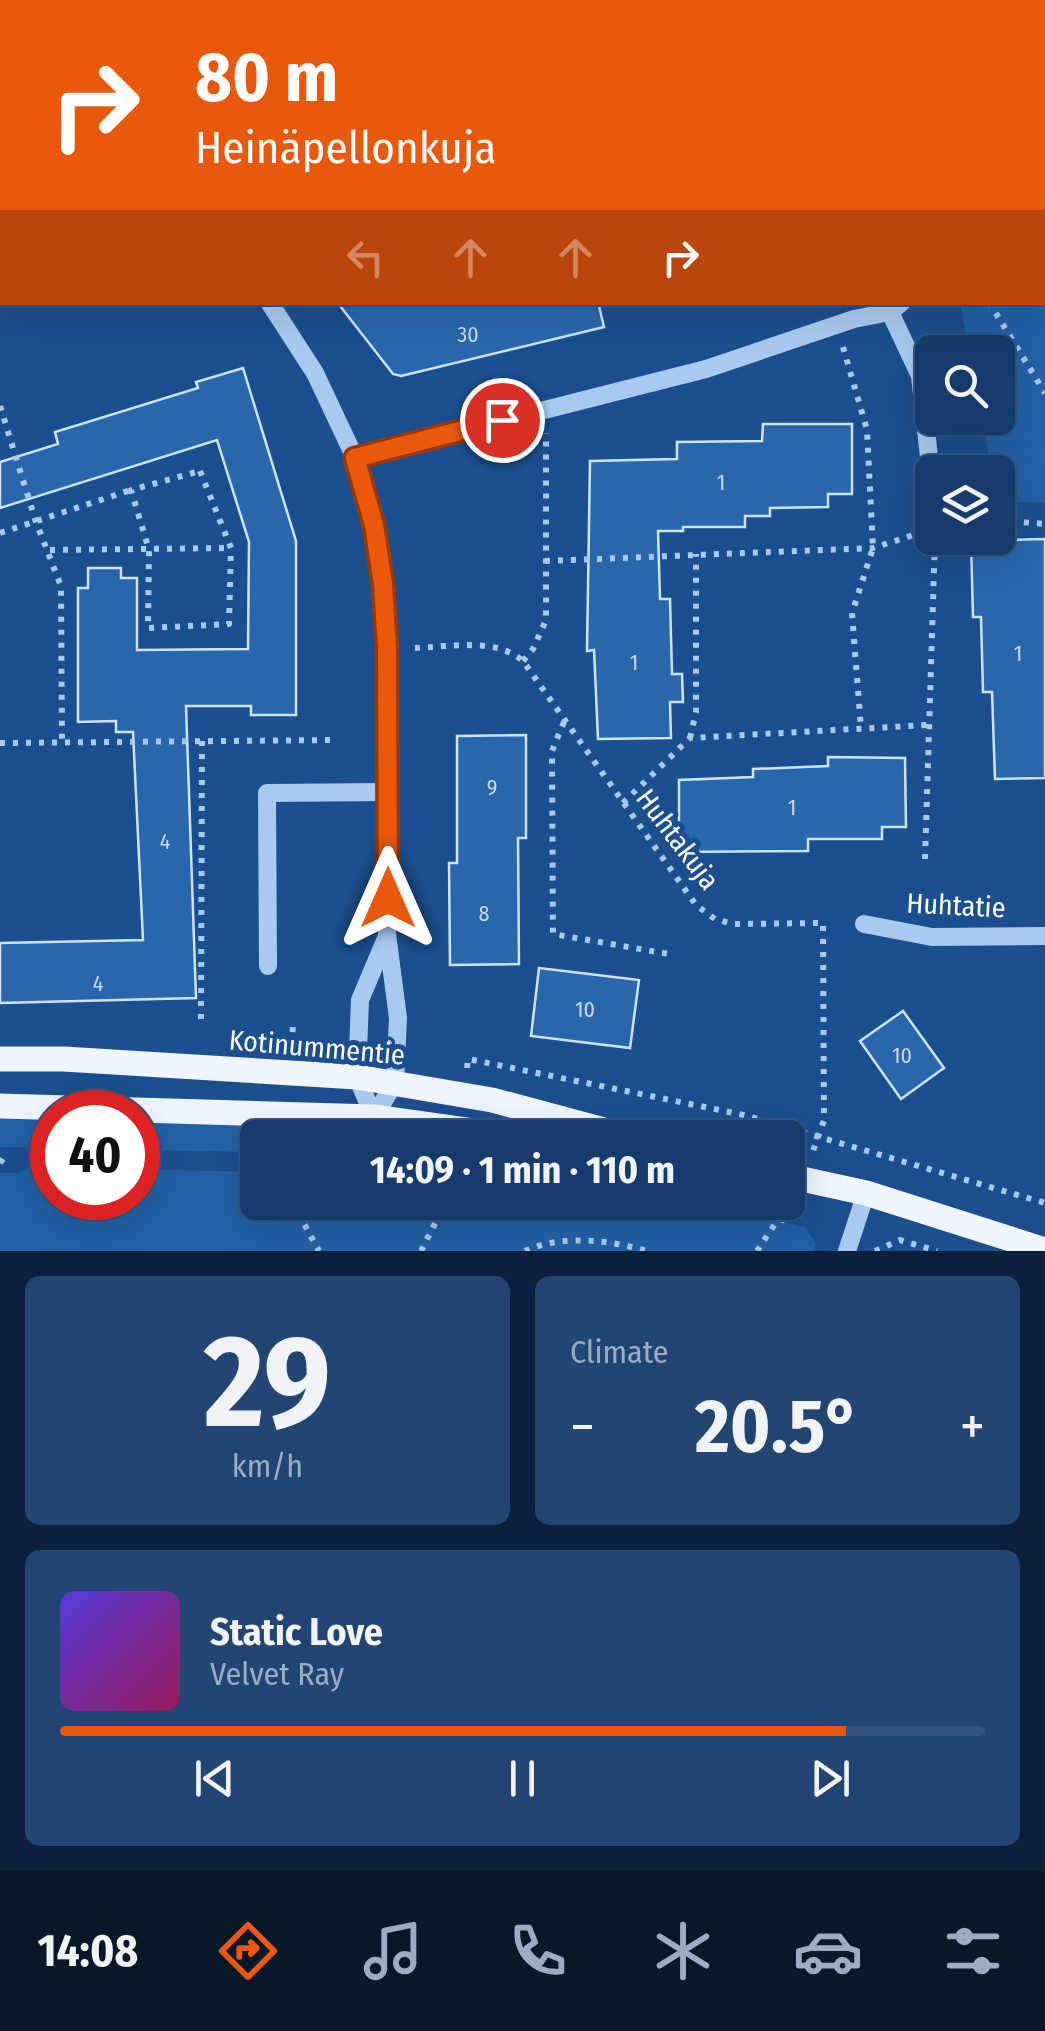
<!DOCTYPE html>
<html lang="en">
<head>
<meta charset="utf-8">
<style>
	body { margin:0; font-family:"Fira Sans Condensed",sans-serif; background:#214673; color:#f1f3f6; height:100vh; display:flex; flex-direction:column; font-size:38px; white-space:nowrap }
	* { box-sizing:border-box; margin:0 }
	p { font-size:32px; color:#9dadc1 }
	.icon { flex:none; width:55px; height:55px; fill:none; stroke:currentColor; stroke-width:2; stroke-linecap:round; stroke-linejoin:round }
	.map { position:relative; height:1251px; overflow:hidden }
	.side { display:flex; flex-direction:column; gap:25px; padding:25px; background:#0b203b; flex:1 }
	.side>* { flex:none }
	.top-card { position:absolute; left:0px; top:0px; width:1045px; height:305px; box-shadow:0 10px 40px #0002,0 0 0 2px #33557e; background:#ea580c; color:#fff; overflow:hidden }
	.controls { position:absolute; left:915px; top:335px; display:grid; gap:20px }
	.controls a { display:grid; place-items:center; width:100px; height:100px; border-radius:15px; background:#143b6b; box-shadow:0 10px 40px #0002,0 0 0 2px #33557e; font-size:50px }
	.speed { position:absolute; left:30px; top:1090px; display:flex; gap:20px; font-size:50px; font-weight:700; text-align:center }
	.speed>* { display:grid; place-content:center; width:130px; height:130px; border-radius:50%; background:#143b6b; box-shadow:0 10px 40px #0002,0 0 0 2px #33557e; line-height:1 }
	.speed .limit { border:15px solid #d22; background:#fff; color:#111 }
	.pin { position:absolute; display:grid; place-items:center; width:85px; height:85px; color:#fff; margin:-42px; border:5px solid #fff; border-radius:50%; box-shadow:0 2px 10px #0007 }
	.me { position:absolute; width:110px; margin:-55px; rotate:0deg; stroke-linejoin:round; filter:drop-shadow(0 0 8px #0008) }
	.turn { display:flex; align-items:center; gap:35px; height:210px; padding:0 30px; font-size:45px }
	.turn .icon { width:130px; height:130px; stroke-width:2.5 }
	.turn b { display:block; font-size:70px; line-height:85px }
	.lanes { display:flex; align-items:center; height:95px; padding:0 30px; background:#0003; justify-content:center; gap:50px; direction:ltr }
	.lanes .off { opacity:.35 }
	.big { font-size:75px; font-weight:700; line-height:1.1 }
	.side .widget { flex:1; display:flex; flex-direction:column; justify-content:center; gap:15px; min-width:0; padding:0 35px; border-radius:15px; background:#214673 }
	.side .dial { align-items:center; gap:0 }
	.dial b { font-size:130px; line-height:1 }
	.song { display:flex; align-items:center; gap:30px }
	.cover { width:120px; height:120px; border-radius:15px; background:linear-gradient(135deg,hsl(250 70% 55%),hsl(330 70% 35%)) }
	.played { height:10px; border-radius:5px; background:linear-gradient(90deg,#ea580c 85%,#33557e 85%) }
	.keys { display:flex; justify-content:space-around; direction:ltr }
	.heat { display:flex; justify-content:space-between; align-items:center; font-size:55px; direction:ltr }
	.side .tiles { flex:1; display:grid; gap:25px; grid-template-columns:1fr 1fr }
	.widget:last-child { grid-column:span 2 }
	.trip { position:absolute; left:240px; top:1120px; width:565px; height:100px; border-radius:15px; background:#143b6b; box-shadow:0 10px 40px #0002,0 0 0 2px #33557e; font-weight:700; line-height:100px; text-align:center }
	.tab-bar { display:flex; height:160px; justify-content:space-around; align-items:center; background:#08182b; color:#9dadc1 }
	.tab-bar .icon { width:70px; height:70px }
	.tab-bar .current { color:#ea580c }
	.tab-bar b { font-size:45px; color:#f1f3f6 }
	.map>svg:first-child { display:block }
	.green { fill:#2461a8 }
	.building { fill:#2a66ad; stroke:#cfe3fa; stroke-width:2.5 }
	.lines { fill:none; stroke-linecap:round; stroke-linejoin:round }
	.path { stroke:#a9c9ee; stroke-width:6; stroke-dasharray:5 8; stroke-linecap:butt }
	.minor { stroke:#a9c9ee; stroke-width:18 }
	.major { stroke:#f0f6ff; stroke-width:25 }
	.route-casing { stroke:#983908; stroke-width:25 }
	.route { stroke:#ea580c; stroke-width:18 }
	.labels { text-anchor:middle; stroke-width:10; stroke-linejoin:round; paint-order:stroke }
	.number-label { font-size:22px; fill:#cad9ea }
	.street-label { font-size:28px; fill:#fff; stroke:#1b4f8f }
</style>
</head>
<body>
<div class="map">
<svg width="1045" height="1251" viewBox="0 0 1045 1251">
	<rect width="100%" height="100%" fill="#1b4f8f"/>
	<g class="green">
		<path d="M1045,242V502H998V472H992L981,418H998V352H969L960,303L1042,302Z"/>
		<path d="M0,1119L52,1120V1148L0,1147Z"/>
		<path d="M138,1123H146L274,1127L273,1137L258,1138L257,1152L138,1150Z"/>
		<path d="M30,1166L52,1167V1198H138V1169L257,1172L258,1202H689L805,1227L816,1243L815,1251H0V1173H19Z"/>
	</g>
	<g class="building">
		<path d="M337,302H598L604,327L401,376L393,374Z"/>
		<path d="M243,368L296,541V715H251V706H186L196,998L0,1003V943L143,940L133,732H116V721L78,722V588H88V568H121V578H137V650L248,649L249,542L217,440L0,508V462L58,444L55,432L198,388L196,382Z"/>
		<path d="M763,424H852V494H828V507L770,508V516H745V527H683V531H658L660,599H670L672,674H682L683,702H670L671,738L598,739L594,650L587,651L590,461L677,459V442L762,441Z"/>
		<path d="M1045,539V778L995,779L992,692H983L981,617H973L971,541Z"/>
		<path d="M526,735V838H518L519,964L450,965L449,863H457V736Z"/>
		<path d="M828,757L905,758L906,827H882V839H808V851L679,852V780L753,777V769L828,766Z"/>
		<path d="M539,968L639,980L630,1048L531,1036Z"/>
		<path d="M903,1011L944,1068L901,1099L860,1041Z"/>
	</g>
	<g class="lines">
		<g class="path">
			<path d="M989,302L1045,393"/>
			<path d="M843,347L867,430L873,548L852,613L861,729"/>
			<path d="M0,406L36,522L61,586L62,742"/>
			<path d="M200,471L231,548L229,624L148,628L149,550L131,490Z"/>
			<path d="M998,520L1045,524"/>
			<path d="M0,533L131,490"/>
			<path d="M50,550L231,548"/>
			<path d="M545,561L873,548L932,529"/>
			<path d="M415,648C449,647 496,637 523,661L696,905L715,919L733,924L823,923L824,1120L813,1151"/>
			<path d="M523,661L533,649L546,620V433"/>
			<path d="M564,722L552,751L553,934L669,954"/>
			<path d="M690,738L696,712V554"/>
			<path d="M0,743L333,740"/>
			<path d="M623,803L690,738L928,725"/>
			<path d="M925,859L935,538"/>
			<path d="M201,1019L202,741"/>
			<path d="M292,1045L293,1021"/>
			<path d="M467,1068L468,1059L744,1115L1045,1203"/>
			<path d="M0,1163L3,1159"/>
			<path d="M292,1202L319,1251"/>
			<path d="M421,1251L446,1202"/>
			<path d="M525,1251C562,1234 609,1240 647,1251"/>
			<path d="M757,1251L775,1224L790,1216L794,1206"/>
			<path d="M875,1251L900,1240L937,1251"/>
		</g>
		<g class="minor">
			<path d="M445,2L454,0"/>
			<path d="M0,4L2,6"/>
			<path d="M0,145H2"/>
			<path d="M1042,225L1045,223"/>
			<path d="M269,302L315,373L355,458L374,525L383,583L387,648V934L398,1018L395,1082L374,1117"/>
			<path d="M890,312L920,376L932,484"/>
			<path d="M355,458L706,369L854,319L890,312L902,302"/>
			<path d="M864,924L932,937L1045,936"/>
			<path d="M268,966L267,793L388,792"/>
			<path d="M374,1117L357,1077L360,1000L387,936"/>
			<path d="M847,1251L866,1193"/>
		</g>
		<g class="major">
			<path d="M0,1059H64L357,1077L492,1100L634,1138"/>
			<path d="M0,1106L374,1117L487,1133L584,1134"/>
			<path d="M788,1176L866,1193L1045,1250"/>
		</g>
	</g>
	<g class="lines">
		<g class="route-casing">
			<path id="route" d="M388,898L387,648L383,584L374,525L355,458L502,420"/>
		</g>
		<use href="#route" class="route"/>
	</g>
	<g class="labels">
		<g class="number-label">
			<text x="468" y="342">30</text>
			<text x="721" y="490">1</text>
			<text x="1018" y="661">1</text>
			<text x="634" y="670">1</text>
			<text x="492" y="795">9</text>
			<text x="792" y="815">1</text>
			<text x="165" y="849">4</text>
			<text x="484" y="921">8</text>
			<text x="98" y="991">4</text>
			<text x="585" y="1017">10</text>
			<text x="902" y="1063">10</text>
		</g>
		<g class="street-label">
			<text transform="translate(678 839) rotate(53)" y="10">Huhtakuja</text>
			<text transform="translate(956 905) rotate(3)" y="10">Huhtatie</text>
			<text transform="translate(317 1047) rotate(5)" y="10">Kotinummentie</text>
		</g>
	</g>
</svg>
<div class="controls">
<a><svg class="icon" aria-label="search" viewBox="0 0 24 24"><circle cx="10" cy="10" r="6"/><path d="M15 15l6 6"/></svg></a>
<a><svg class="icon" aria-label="layers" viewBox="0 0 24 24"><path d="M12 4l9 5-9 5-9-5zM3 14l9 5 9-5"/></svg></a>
</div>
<div class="speed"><div class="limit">40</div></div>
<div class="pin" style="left:502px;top:420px;background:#d93025"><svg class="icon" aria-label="arrive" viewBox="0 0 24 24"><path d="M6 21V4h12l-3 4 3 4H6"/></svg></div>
<svg class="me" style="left:388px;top:898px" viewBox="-20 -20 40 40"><path d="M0-17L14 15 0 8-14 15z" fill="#ea580c" stroke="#fff" stroke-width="4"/></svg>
<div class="trip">14:09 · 1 min · 110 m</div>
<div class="top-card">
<div class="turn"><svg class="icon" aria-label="right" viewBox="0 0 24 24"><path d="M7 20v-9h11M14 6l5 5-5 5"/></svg><div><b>80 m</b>Heinäpellonkuja</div></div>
<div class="lanes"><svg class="icon off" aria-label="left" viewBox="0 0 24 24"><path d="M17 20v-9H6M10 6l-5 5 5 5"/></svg><svg class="icon off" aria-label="ahead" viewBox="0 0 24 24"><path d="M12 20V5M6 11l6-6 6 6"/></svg><svg class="icon off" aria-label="ahead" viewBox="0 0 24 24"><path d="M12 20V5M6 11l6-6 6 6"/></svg><svg class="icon" aria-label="right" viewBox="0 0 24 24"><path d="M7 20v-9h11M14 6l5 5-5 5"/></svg></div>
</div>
</div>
<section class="side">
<div class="tiles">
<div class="widget dial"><b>29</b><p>km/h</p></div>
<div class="widget"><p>Climate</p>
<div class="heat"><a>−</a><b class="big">20.5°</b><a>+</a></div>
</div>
<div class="widget">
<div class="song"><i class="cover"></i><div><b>Static Love</b><p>Velvet Ray</p></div></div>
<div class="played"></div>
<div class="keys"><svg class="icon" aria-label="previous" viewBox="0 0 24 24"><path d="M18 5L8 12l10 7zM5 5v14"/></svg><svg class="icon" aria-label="pause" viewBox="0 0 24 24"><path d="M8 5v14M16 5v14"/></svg><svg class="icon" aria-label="next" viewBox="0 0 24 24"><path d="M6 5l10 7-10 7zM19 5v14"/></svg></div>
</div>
</div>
</section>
<nav class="tab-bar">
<b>14:08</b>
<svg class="icon current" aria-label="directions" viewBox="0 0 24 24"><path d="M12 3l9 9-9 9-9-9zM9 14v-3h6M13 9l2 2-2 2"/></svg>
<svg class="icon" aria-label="music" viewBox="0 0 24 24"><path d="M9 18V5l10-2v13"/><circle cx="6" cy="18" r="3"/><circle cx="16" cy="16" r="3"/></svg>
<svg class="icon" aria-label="phone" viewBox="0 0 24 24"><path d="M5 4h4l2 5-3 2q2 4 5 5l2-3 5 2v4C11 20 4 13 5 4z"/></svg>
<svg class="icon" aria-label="climate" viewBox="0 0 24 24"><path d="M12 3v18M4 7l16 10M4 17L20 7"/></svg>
<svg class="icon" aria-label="car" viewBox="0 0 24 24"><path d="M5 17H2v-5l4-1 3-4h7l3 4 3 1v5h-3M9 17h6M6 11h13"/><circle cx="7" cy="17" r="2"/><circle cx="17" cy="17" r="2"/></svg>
<svg class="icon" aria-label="filters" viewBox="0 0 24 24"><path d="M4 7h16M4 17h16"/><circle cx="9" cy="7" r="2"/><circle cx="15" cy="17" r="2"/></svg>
</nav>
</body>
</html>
